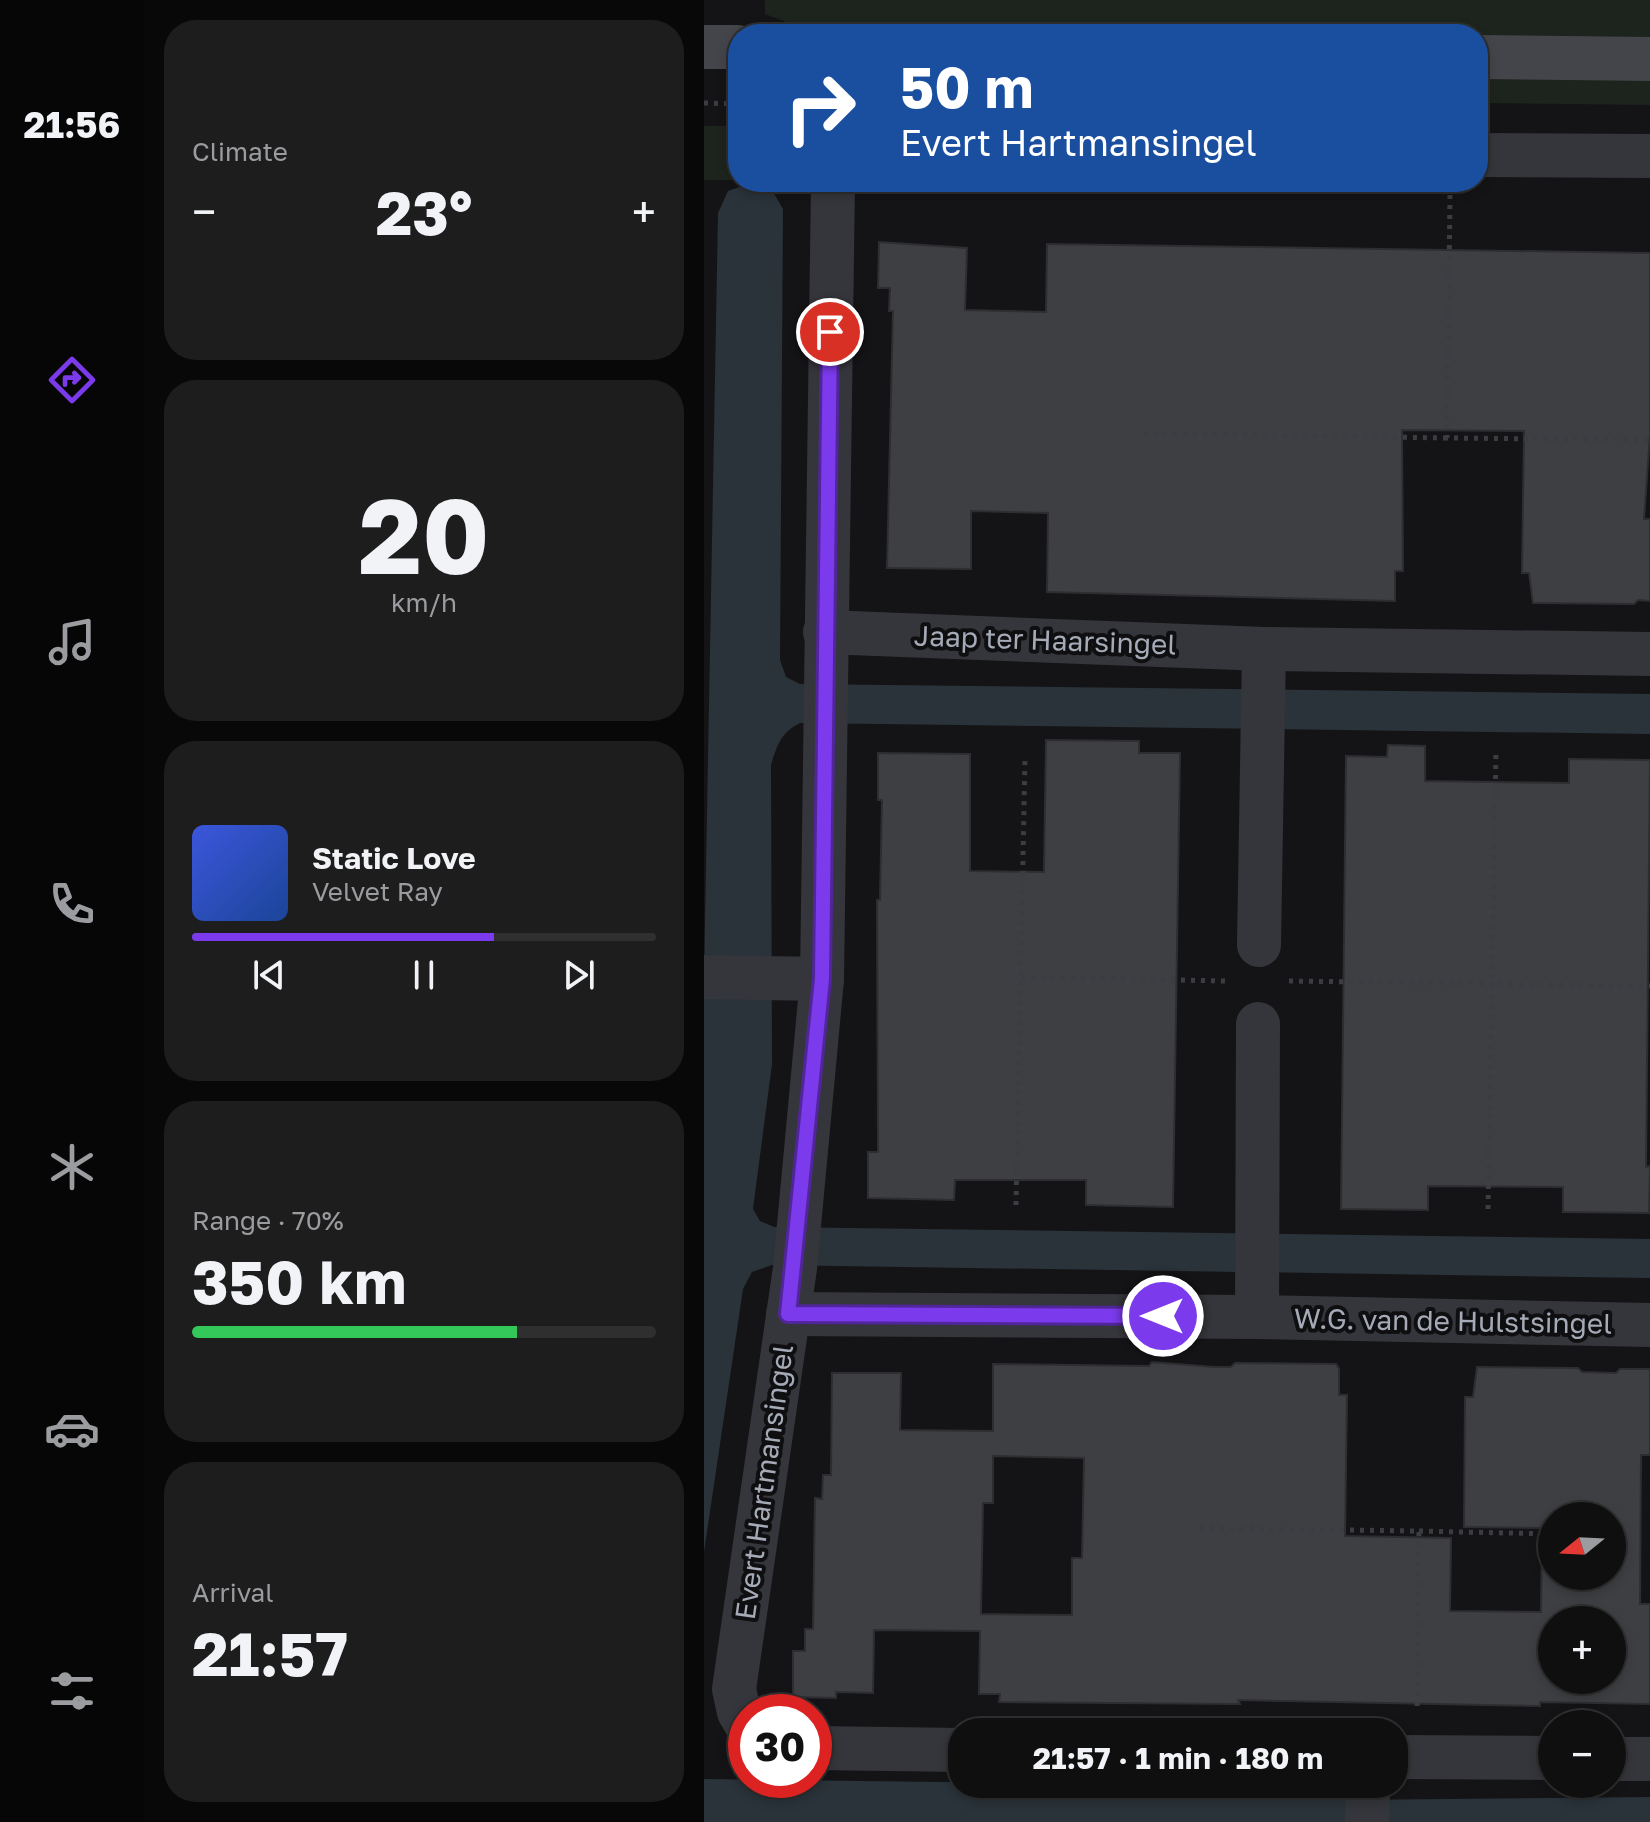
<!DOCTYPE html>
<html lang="en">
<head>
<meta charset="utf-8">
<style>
	body { margin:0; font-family:"Golos Text",sans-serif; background:#1d1d1e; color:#f1f3f6; height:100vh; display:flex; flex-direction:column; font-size:30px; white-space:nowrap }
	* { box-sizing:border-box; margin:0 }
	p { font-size:26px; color:#9b9c9f }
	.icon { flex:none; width:44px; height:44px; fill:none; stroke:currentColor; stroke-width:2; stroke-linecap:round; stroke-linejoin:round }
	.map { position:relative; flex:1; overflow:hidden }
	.drawer { display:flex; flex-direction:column; gap:20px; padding:20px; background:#080809; width:560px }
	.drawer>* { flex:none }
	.banner { position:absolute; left:24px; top:24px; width:760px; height:168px; border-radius:32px; box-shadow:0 4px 12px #0003,0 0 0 2px #2f2f30; background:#1a4fa0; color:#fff; overflow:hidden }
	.needle { width:52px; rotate:252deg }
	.buttons { position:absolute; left:834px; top:1502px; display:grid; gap:16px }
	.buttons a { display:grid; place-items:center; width:88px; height:88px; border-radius:50%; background:#0f0f10; box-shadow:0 4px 12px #0003,0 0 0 2px #2f2f30; font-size:40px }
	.speed { position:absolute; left:24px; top:1694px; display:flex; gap:16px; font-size:40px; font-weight:700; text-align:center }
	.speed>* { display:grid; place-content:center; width:104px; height:104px; border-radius:50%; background:#0f0f10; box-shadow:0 4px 12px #0003,0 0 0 2px #2f2f30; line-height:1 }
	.speed .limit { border:12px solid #d22; background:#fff; color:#111 }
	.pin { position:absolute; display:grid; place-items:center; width:68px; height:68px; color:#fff; margin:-34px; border:4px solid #fff; border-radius:50%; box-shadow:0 2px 8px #0007 }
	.me { position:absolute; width:88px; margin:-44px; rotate:270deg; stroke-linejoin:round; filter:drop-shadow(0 0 6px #0008) }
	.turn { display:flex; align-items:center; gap:28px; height:168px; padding:0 40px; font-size:36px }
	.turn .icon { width:104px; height:104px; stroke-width:2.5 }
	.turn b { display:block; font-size:56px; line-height:68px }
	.big { font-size:60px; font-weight:700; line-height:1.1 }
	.drawer .card { flex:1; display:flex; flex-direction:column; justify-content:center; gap:12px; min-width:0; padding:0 28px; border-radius:32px; background:#1d1d1e }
	.drawer .dial { align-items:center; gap:0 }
	.dial b { font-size:104px; line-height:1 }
	.song { display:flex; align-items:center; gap:24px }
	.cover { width:96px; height:96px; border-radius:12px; background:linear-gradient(135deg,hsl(230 70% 55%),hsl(220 70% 35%)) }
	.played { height:8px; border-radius:4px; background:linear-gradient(90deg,#7c3aed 65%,#2f2f30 65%) }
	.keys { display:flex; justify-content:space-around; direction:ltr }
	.heat { display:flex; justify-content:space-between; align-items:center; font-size:44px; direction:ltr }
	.charge { height:12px; border-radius:6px; background:linear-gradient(90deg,#34c759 70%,#2f2f30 0) }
	.trip { position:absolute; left:244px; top:1718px; width:460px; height:80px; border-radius:32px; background:#0f0f10; box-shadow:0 4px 12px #0003,0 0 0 2px #2f2f30; font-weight:700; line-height:80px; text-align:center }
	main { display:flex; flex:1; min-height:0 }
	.dock { display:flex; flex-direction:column; width:144px; justify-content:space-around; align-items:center; background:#060606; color:#9b9c9f }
	.dock .icon { width:56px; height:56px }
	.dock .current { color:#7c3aed }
	.dock b { font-size:36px; color:#f1f3f6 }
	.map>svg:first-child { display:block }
	.green { fill:#1c241d }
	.water { fill:#2a333a }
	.building { fill:#3e3f43; stroke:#2e2e32; stroke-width:2; fill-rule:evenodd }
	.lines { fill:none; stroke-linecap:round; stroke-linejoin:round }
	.path { stroke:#3b3d42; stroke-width:5; stroke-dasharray:4 6; stroke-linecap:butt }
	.minor { stroke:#35363b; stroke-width:44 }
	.secondary { stroke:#43454b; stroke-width:44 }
	.route-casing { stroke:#51269a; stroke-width:20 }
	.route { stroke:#7c3aed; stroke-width:14 }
	.labels { text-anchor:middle; stroke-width:8; stroke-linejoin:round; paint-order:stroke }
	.street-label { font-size:28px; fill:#a5aab7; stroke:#0f0f11 }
</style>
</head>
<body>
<main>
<nav class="dock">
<b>21:56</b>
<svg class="icon current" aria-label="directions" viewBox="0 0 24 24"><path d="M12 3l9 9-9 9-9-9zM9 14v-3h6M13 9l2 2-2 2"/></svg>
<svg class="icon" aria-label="music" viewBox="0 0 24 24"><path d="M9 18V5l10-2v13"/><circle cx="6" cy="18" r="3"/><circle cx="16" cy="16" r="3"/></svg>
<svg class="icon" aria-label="phone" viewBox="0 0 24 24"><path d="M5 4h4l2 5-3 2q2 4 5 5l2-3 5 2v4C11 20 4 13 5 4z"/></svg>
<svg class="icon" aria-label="climate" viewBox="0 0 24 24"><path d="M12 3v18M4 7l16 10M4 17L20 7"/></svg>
<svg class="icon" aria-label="car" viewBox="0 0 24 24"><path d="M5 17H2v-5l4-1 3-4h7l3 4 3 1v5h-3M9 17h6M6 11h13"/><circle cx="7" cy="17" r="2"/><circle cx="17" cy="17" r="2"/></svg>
<svg class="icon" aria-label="filters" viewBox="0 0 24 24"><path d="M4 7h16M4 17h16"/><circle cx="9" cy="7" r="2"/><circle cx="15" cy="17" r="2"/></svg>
</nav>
<section class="drawer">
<div class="card"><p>Climate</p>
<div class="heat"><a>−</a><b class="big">23°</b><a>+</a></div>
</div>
<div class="card dial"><b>20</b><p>km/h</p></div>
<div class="card">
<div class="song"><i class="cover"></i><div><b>Static Love</b><p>Velvet Ray</p></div></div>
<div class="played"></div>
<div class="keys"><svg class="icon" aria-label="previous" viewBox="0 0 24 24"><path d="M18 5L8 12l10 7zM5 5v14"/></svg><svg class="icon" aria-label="pause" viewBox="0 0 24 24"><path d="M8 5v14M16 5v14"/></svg><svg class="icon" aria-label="next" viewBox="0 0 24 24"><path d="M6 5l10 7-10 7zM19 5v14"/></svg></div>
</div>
<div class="card"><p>Range · 70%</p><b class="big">350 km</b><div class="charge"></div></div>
<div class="card"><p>Arrival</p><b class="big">21:57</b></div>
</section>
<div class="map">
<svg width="946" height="1822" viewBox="0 0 946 1822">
	<rect width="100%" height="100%" fill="#141416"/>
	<g class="green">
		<path d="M61,0H946V46L774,43V34H114L61,14Z"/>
		<path d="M774,72L946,74V105L774,103Z"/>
		<rect x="0" y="126" width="34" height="54"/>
	</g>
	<g class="water">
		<path d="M50,182L68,190L79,209L76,660L82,677L96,684L946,694V734L96,723C76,733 73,746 67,765L68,1064L49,1209L56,1221L70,1227L946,1239V1278L68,1265L48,1272L39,1289L0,1552V979L14,213L24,191Z"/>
		<path d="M0,1779L626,1787L641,1800L946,1797V1822H0Z"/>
	</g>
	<g class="building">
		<path d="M175,242L263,248L261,310L342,312L343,244L946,253V434L940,519H946V601L934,600L930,604L829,603L825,573H818L820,431L698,430L699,571H691V601L343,592L344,513L267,511V569L183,568L189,311H185L186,288H174Z"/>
		<path d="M342,740L435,741V753H476L469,1207L382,1205V1180H251L250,1200L164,1198V1152H174L173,900H176L178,800H174V753L266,754V871L340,872Z"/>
		<path d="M684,745L721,746V781L865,783V759L946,760L942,1167L946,1166L945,1213L859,1212V1187L724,1186V1210L637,1209L642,756L683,757Z"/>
		<path d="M448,1362L510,1367H527L531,1363L632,1364L635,1369V1395H643L641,1536L747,1538L746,1611L837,1612L838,1528L760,1527L761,1397H769L773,1367L874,1368L878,1372L912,1373L916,1369H946V1455H937L936,1604H946V1704L836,1702V1706L534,1700L536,1704L295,1702L296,1694H275L276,1631L170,1630L169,1693L132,1692V1698L89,1697V1651H101V1629H109L111,1498L118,1499L119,1475H127L128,1373H197L196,1430L289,1431V1364L445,1366ZM289,1456L380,1458L378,1558H368V1615L277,1614L279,1503H289ZM848,1516H908V1576H848ZM848,1620H908V1680H848Z"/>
	</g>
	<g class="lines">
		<g class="path">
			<path d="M0,103L34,104"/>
			<path d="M746,195L743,438L946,440"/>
			<path d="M439,433L743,438"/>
			<path d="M317,977L523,981"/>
			<path d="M585,981L946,986"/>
			<path d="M312,1205L321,758"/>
			<path d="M784,1209L792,749"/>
			<path d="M496,1528L715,1531L713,1708"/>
			<path d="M715,1531L848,1534"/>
		</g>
		<g class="minor">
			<path d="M774,155L946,156"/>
			<path d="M121,632L560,649L946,654"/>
			<path d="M555,945L560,649"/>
			<path d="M0,977L118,979"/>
			<path d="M84,1314L553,1317L946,1325"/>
			<path d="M553,1317L554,1024"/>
			<path d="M42,1724L35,1712L30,1689L91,1268L118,979L129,182"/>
			<path d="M110,1748L258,1750"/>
			<path d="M690,1757L848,1758"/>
			<path d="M908,1759H946"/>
			<path d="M663,1822L664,1784"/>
		</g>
		<g class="secondary">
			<path d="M0,47H34"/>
			<path d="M774,57L946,59"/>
		</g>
	</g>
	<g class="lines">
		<g class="route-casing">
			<path id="route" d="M126,332L118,979L84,1314L459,1316"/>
		</g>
		<use href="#route" class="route"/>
	</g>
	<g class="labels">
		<g class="street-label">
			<text transform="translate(341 640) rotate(2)" y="10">Jaap ter Haarsingel</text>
			<text transform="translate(749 1321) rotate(1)" y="10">W.G. van de Hulstsingel</text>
			<text transform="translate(60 1482) rotate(-82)" y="10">Evert Hartmansingel</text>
		</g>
	</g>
</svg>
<div class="buttons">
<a><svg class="needle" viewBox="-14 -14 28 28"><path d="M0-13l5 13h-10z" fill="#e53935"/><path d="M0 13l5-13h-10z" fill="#9b9c9f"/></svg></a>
<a>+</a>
<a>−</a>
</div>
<div class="speed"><div class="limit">30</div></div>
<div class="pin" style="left:126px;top:332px;background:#d93025"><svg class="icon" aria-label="arrive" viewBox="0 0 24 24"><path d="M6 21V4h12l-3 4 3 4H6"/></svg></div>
<svg class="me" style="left:459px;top:1316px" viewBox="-20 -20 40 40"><circle r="17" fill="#7c3aed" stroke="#fff" stroke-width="3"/><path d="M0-11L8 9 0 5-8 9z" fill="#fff"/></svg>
<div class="trip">21:57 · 1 min · 180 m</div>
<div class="banner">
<div class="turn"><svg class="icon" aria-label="right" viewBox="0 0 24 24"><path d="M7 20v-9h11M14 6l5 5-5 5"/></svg><div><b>50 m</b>Evert Hartmansingel</div></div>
</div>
</div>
</main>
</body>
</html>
